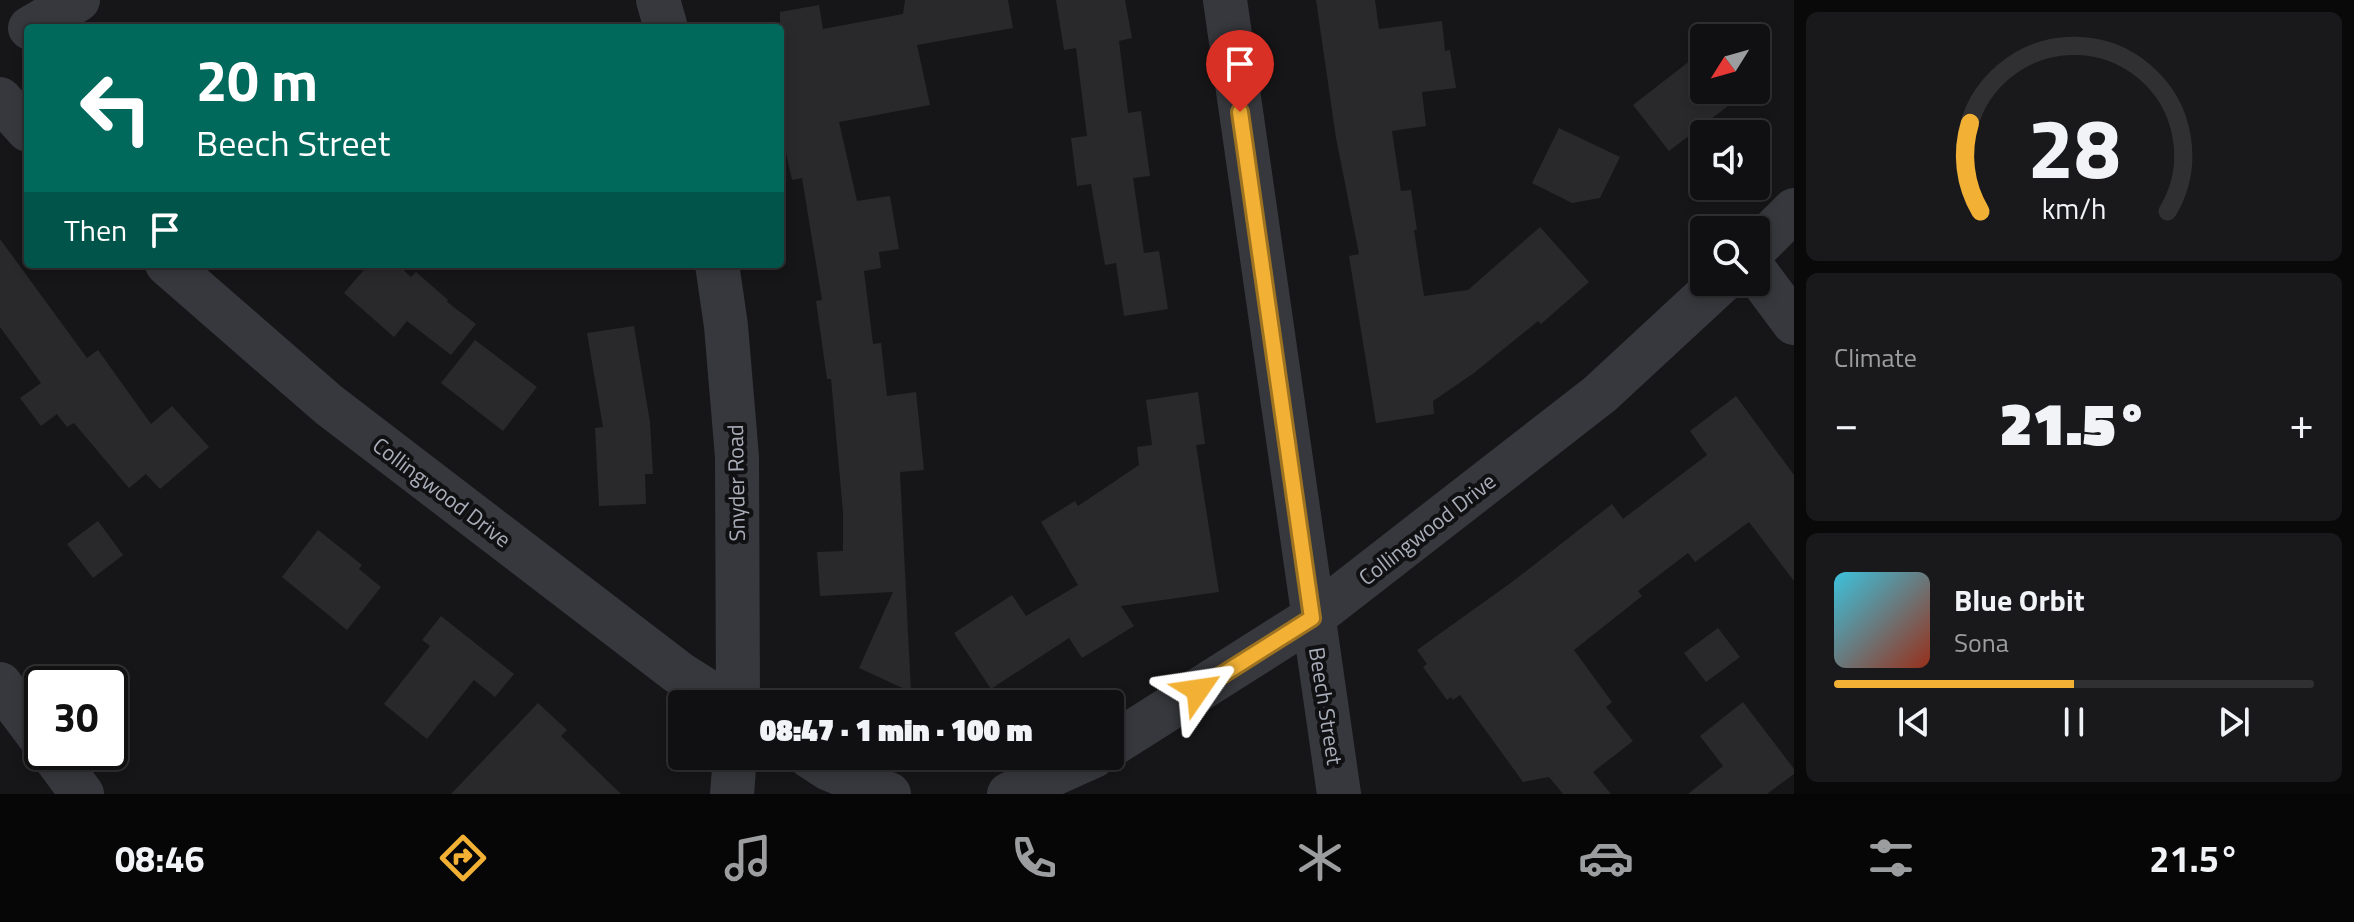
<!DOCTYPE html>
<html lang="en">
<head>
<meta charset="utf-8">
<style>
	body { margin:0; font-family:"Titillium Web",sans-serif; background:#19191b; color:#f1f3f6; height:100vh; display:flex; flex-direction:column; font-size:30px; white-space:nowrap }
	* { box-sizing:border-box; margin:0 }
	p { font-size:26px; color:#9c9d9f }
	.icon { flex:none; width:44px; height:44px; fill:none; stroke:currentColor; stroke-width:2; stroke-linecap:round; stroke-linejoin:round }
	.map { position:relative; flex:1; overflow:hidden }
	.sheet { display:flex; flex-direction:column; gap:12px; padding:12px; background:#09090a; width:560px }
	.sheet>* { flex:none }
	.guide { position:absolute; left:24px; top:24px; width:760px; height:244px; border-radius:8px; box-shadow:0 4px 12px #0003,0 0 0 2px #303032; background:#00695c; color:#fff; overflow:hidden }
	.needle { width:52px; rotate:233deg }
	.fabs { position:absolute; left:1690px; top:24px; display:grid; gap:16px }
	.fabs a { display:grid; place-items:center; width:80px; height:80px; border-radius:8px; background:#101012; box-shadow:0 4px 12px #0003,0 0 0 2px #303032; font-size:40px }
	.speed { position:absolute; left:24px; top:666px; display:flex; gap:16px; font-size:40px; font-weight:700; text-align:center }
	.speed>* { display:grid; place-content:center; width:104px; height:104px; border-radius:50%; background:#101012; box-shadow:0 4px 12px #0003,0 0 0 2px #303032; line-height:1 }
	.speed .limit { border:4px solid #111; border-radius:12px; background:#fff; color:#111 }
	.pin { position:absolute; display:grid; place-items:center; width:68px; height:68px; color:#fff; margin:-82px -34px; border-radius:50% 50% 50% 0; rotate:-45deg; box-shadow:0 0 8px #0007 }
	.pin .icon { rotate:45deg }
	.me { position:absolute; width:88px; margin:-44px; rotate:58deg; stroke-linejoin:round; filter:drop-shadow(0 0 6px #0008) }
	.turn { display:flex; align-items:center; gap:28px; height:168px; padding:0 40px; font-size:36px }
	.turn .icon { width:104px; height:104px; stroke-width:2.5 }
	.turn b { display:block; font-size:56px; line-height:68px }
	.then { display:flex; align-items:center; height:76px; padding:0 40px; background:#0003; gap:16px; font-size:30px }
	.big { font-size:60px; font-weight:800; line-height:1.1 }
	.sheet .card { flex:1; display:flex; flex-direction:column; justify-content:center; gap:12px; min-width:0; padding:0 28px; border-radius:12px; background:#19191b }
	.sheet .dial { align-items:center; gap:0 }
	.dial svg { height:208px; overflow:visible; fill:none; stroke:#303032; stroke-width:7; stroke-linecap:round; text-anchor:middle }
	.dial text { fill:#f1f3f6; stroke:none }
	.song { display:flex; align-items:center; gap:24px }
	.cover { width:96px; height:96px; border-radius:12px; background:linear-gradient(135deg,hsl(190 70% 55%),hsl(10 70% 35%)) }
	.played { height:8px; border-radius:4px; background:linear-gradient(90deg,#f2b134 50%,#303032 50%) }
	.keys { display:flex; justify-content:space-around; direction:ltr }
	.heat { display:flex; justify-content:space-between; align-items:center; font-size:44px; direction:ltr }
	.trip { position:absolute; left:668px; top:690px; width:456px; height:80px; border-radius:8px; background:#101012; box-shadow:0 4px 12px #0003,0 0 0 2px #303032; font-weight:800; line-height:80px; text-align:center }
	.menu { display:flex; height:128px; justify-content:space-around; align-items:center; background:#060607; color:#9c9d9f }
	.menu .icon { width:56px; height:56px }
	.menu .current { color:#f2b134 }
	.menu b { font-size:36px; color:#f1f3f6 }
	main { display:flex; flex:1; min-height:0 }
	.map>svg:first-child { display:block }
	.building { fill:#29292c }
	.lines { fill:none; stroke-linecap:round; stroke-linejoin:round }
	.minor { stroke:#37383d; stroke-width:44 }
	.route-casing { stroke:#9d7322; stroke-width:20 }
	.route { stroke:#f2b134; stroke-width:14 }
	.labels { text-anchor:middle; stroke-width:8; stroke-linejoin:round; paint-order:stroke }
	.street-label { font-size:22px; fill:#a8adb8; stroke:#111113 }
</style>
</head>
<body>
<main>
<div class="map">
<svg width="1794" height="794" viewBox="0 0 1794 794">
	<rect width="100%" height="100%" fill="#161618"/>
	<g class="building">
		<path d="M905,0H1008L1013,28L917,45L930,105L839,122L857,201L890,196L899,249L879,252L881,268L864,271L873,344L881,343L887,396L916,392L924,470L900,472L911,692L859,668L893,592L820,596L817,552L843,551V512L831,379H827L816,301L822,300L802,178L792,180L780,126V12L819,5L823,29L903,14Z"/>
		<path d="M1056,0H1125L1132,38L1119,41L1128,113L1141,111L1150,176L1133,178L1144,253L1159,251L1168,309L1124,316L1116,263L1105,265L1091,184L1077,186L1071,138L1087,136L1076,48L1064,50Z"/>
		<path d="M1316,0H1375L1379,29L1442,21L1445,51L1450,50L1456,88L1422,92L1426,126L1392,131L1401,191L1411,190L1417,230H1414L1424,296L1468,290L1540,227L1589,282L1541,324L1538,321L1474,373L1433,401L1434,414L1376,423L1349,256L1359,254L1336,138Z"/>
		<path d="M1704,50V90H1742L1745,93L1669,151L1633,105Z"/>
		<path d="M1559,128L1620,157L1600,198L1572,203L1532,183Z"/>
		<path d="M0,239L87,358L98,350L151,424L172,406L209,447L160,489L146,474L129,488L74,423L67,427L57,414L41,426L20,398L41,383L0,327Z"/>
		<path d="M369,264H397L411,277L416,272L448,300L447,302L476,324L451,355L407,321L394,337L344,293Z"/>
		<path d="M634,326L650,422L653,474H645L646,504L599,506L595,428L603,427L587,333Z"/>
		<path d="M475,340L537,387L503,431L441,383Z"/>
		<path d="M1198,392L1205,444L1196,445L1219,592L1121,606L1134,626L1082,658L1069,638L991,689L954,633L1012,595L1026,616L1078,585L1041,522L1075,501L1078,506L1139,465L1137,447L1152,445L1146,400Z"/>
		<path d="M1736,396L1794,475V581L1749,522L1695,562L1688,553L1638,591L1642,596L1574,650L1612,702L1606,707L1633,741L1593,772L1611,794H1563L1549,777L1523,782L1460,695L1453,700L1451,697L1447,700L1423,667L1427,664L1417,650L1512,582L1612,504L1623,519L1707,455L1690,431Z"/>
		<path d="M98,521L123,555L93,578L67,544Z"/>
		<path d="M318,530L362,565L359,569L381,587L347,630L282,577Z"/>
		<path d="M441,616L514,674L495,697L474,680L427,739L384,704L430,646L422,640Z"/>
		<path d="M1718,628L1740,657L1706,682L1684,653Z"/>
		<path d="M1743,702L1794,769V774L1767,794H1688L1723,766L1700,736Z"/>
		<path d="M538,703L567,730L561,736L621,794H451Z"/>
	</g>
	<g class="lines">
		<g class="minor">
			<path d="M658,0L666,28"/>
			<path d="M1225,0L1339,794"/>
			<path d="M30,28L78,0"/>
			<path d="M0,99L28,130"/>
			<path d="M1756,248L1794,210"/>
			<path d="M167,264L329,405L679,673L728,704"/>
			<path d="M717,264L726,326L737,457L738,704"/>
			<path d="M1756,272L1794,323"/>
			<path d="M0,684L42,740"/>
			<path d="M1110,746L1312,618L1600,394L1721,282"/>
			<path d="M51,752L82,794"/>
			<path d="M809,756L829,769L889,794"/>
			<path d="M732,794L735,756"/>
			<path d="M1009,794L1094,756"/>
		</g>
	</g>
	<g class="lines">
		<g class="route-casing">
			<path id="route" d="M1198,690L1312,618L1240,112"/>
		</g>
		<use href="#route" class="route"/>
	</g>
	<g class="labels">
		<g class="street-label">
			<text transform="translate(736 483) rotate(-91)" y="8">Snyder Road</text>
			<text transform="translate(442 492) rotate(37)" y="8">Collingwood Drive</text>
			<text transform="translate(1427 529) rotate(-38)" y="8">Collingwood Drive</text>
			<text transform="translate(1326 706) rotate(81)" y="8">Beech Street</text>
		</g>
	</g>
</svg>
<div class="fabs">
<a><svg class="needle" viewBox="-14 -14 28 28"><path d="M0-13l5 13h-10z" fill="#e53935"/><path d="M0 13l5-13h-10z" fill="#9c9d9f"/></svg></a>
<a><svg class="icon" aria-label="sound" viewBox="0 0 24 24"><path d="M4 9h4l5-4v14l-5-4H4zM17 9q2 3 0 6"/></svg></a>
<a><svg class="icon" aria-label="search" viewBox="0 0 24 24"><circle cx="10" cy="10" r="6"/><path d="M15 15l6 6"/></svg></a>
</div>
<div class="speed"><div class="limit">30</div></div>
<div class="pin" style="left:1240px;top:112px;background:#d93025"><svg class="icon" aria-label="arrive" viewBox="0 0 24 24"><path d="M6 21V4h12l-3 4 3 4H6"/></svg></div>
<svg class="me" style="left:1198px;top:690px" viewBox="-20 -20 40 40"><path d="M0-17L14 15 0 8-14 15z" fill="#f2b134" stroke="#fff" stroke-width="4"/></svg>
<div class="trip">08:47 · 1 min · 100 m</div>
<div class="guide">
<div class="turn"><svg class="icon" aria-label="left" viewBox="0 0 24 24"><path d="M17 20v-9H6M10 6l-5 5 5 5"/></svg><div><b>20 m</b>Beech Street</div></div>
<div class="then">Then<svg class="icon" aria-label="arrive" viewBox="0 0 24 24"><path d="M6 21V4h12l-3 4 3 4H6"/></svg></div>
</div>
</div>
<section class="sheet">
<div class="card dial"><svg viewBox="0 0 100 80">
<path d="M14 69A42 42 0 1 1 86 69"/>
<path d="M14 69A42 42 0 0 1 10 35" stroke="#f2b134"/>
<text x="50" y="56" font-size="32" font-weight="700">28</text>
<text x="50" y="72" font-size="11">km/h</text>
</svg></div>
<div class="card"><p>Climate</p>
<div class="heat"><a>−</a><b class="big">21.5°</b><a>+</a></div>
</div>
<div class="card">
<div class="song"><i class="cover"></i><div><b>Blue Orbit</b><p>Sona</p></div></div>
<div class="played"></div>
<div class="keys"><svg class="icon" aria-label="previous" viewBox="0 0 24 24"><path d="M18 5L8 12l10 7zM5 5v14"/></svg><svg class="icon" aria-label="pause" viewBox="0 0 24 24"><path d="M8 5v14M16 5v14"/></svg><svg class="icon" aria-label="next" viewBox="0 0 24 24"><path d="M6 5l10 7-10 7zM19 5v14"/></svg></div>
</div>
</section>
</main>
<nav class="menu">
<b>08:46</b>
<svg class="icon current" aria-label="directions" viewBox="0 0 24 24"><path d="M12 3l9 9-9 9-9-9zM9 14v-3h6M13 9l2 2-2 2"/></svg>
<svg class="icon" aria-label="music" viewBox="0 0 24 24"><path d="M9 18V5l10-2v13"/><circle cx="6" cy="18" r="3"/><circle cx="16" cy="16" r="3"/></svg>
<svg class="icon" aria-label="phone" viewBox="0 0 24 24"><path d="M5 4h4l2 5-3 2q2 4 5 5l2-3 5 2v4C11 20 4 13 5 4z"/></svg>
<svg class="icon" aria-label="climate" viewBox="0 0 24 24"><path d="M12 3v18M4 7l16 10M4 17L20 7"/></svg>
<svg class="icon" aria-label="car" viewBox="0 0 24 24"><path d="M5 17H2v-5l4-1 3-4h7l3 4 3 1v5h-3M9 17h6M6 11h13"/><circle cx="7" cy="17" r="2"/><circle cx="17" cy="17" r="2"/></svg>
<svg class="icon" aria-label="filters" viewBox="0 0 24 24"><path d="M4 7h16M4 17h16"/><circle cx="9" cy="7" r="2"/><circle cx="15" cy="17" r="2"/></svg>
<b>21.5°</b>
</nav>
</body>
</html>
